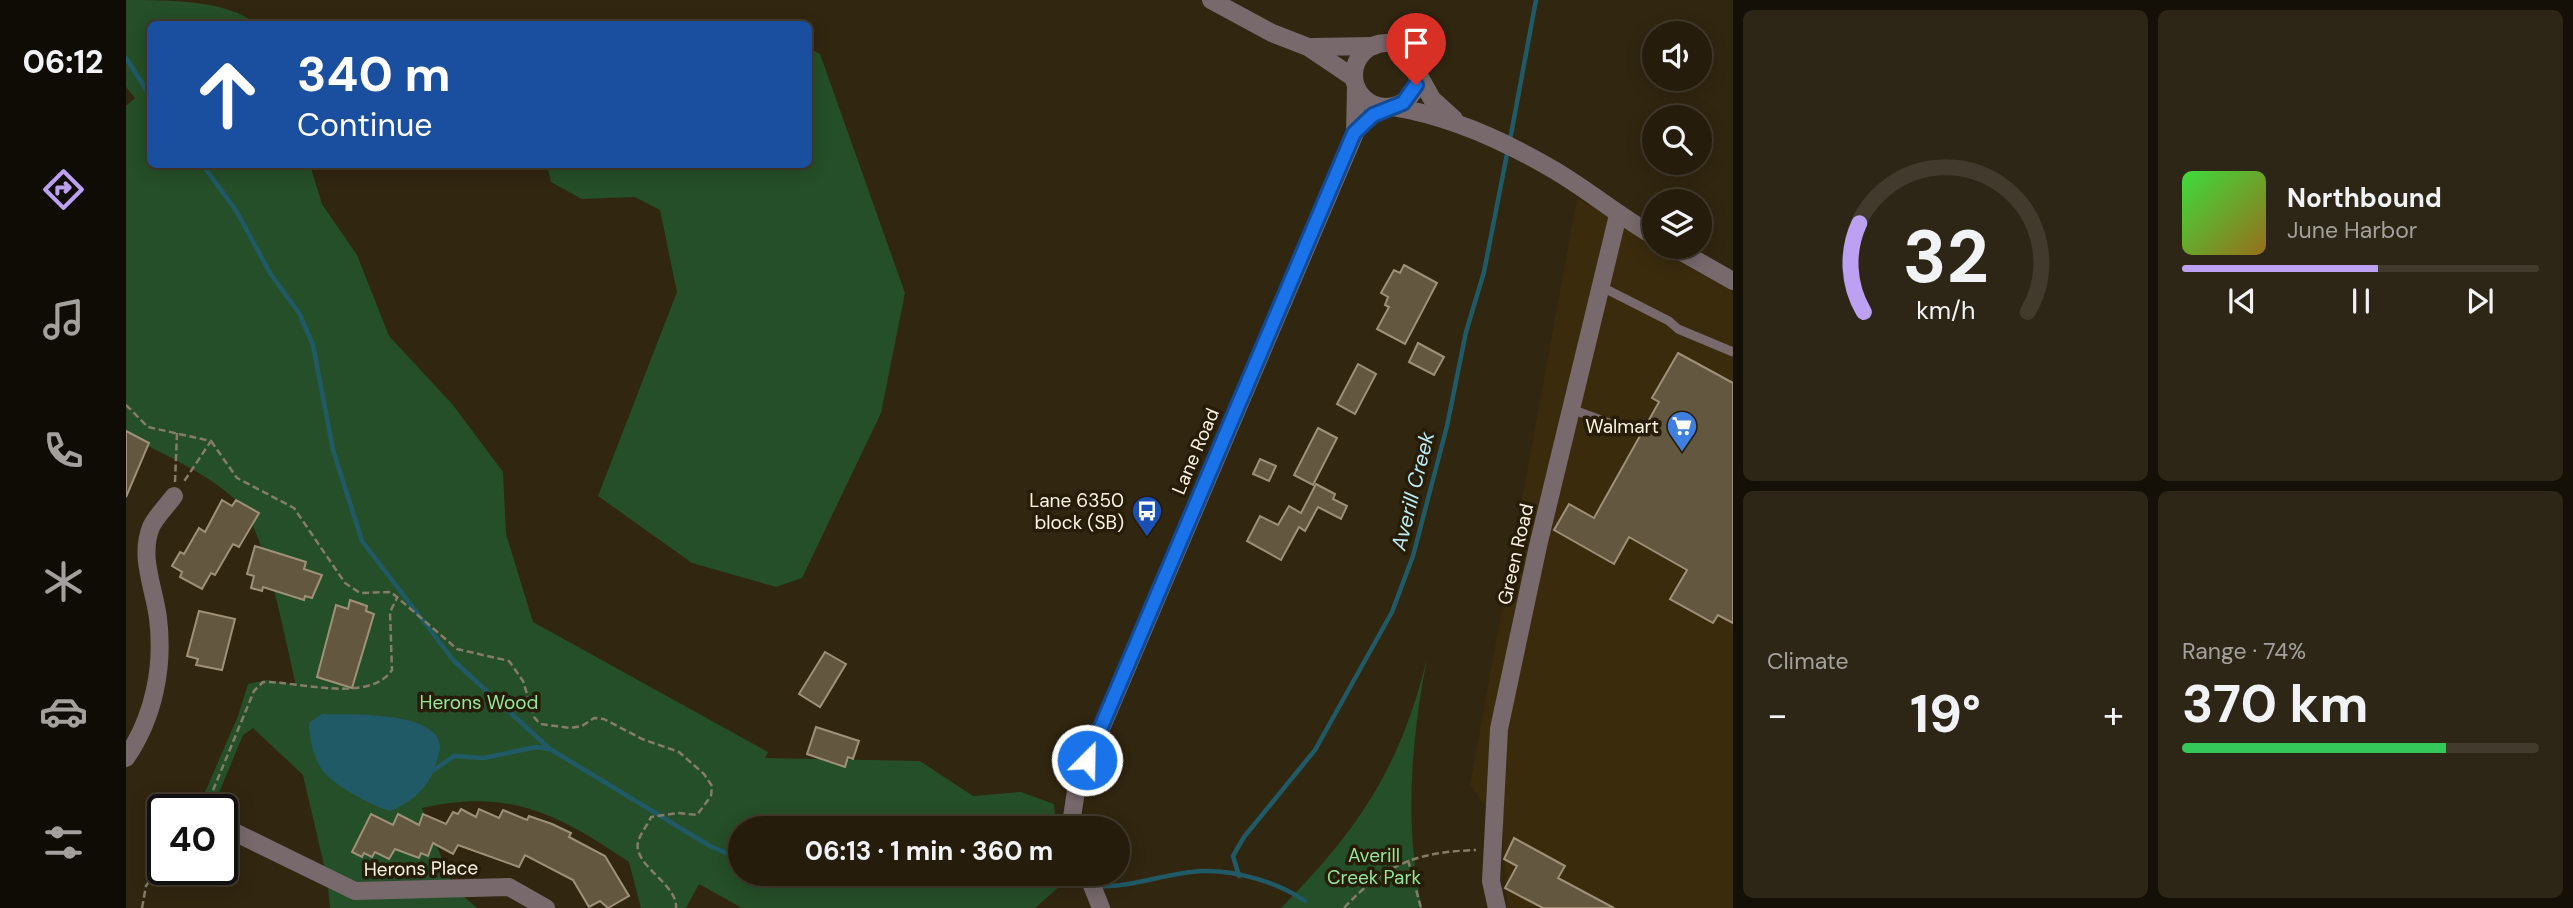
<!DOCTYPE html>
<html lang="en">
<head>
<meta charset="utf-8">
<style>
	body { margin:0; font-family:"DM Sans",sans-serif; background:#2d2515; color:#f1f3f6; height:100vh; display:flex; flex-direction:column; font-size:26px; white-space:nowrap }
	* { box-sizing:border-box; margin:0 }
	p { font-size:23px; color:#a3a19d }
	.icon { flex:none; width:38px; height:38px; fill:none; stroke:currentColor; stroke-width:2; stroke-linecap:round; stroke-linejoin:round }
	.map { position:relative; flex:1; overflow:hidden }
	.sheet { display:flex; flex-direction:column; gap:10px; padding:10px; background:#140f07; width:840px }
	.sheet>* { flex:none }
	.top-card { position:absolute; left:21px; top:21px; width:665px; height:147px; border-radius:10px; box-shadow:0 4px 18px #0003,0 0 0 2px #423a2d; background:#1a4fa0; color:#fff; overflow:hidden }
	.buttons { position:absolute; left:1516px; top:21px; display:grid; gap:14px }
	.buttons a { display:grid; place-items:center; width:70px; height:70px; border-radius:50%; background:#251c0c; box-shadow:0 4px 18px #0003,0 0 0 2px #423a2d; font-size:35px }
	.speed { position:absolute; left:21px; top:794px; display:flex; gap:14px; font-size:35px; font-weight:700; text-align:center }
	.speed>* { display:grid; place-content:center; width:91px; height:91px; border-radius:50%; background:#251c0c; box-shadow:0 4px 18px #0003,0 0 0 2px #423a2d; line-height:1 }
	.speed .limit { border:4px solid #111; border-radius:10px; background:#fff; color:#111 }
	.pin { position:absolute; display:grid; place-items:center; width:60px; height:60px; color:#fff; margin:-72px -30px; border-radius:50% 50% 50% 0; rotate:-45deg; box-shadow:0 0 7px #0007 }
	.pin .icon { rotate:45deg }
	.me { position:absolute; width:77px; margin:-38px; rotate:23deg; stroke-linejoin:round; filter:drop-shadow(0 0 5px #0008) }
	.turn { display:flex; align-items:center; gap:24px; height:147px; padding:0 35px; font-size:32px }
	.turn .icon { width:91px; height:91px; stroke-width:2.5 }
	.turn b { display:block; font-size:49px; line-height:60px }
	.big { font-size:52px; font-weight:700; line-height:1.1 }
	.sheet .tile { flex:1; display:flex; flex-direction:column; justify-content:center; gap:10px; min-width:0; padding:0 24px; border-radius:10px; background:#2d2515 }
	.sheet .dial { align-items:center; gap:0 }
	.dial svg { height:182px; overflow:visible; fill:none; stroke:#423a2d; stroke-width:7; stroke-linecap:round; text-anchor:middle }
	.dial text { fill:#f1f3f6; stroke:none }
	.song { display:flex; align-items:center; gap:21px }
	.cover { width:84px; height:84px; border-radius:10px; background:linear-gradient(135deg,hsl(120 70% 55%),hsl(40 70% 35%)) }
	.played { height:7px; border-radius:4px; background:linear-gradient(90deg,#bca0f2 55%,#423a2d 55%) }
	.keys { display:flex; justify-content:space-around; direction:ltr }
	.heat { display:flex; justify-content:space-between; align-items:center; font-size:38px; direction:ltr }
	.charge { height:10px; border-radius:5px; background:linear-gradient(90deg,#34c759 74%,#423a2d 0) }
	.sheet .tiles { flex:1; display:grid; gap:10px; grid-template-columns:repeat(2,1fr) }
	.trip { position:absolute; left:602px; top:816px; width:402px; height:70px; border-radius:35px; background:#251c0c; box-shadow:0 4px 18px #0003,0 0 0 2px #423a2d; font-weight:700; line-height:70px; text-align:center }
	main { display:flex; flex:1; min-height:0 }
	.tab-bar { display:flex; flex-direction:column; width:126px; justify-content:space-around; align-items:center; background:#0f0b05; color:#a3a19d }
	.tab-bar .icon { width:49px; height:49px }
	.tab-bar .current { color:#bca0f2 }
	.tab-bar b { font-size:32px; color:#f1f3f6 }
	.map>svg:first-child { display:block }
	.built { fill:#3a2b0d }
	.green { fill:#254f28 }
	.water { fill:#205a67 }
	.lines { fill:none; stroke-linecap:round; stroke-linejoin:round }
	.stream { stroke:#205a67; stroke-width:4.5 }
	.building { fill:#63573f; stroke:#9f9178; stroke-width:2 }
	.path { stroke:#857c69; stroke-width:2.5; stroke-dasharray:7 3.5; stroke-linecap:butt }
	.service { stroke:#77696c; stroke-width:9 }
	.minor { stroke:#77696c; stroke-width:18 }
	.tertiary { stroke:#77696c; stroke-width:18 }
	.route-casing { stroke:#114b97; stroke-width:18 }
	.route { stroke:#1a73e8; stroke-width:12 }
	.labels { text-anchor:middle; stroke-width:7; stroke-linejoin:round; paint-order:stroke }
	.poi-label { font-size:19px; fill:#fbf4e6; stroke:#271c06; text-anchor:end }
	.street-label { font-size:19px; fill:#fbf4e6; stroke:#271c06 }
	.park-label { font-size:19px; fill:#94e798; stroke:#271c06 }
	.water-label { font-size:21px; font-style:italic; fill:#baecf9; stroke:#271c06 }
</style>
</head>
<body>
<main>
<nav class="tab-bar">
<b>06:12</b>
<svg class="icon current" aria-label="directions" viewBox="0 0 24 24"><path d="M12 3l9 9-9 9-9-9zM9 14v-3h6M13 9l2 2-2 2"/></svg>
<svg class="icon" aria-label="music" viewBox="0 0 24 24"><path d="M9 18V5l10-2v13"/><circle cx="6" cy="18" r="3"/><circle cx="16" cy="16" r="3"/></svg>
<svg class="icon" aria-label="phone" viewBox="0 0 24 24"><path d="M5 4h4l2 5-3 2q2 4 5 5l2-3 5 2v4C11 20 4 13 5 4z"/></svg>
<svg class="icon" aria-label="climate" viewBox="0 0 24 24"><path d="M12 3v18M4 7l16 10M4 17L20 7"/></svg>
<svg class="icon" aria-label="car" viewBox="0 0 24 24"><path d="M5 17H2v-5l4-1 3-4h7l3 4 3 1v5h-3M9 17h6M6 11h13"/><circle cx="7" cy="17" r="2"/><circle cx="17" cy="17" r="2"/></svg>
<svg class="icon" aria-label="filters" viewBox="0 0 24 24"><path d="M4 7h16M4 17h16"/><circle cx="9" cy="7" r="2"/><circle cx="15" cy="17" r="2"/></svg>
</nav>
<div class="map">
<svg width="1607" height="908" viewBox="0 0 1607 908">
	<rect width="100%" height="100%" fill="#312610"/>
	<path class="built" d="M1451,198L1528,242V247H1537L1607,287V908H1381L1377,830L1344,785Z"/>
	<g class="green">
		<path d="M0,0C41,0 102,0 130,24H24V164L184,165L196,204L231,255L263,336L327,405L377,472L380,534L407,622L642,752L639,758L794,761L847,796L895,792L928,804L930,828H614V873H935L936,884L909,908H616L573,884L560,908H515L503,862C432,814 383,788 296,808L327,887L351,908H204L201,878L177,775L127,728L117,735L93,793L73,806L112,716L122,684L141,680L170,685C160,645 139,526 111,501C80,472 37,455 0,434V106L9,98L0,87Z"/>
		<path d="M683,48L694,54L779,293L755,413L676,578L650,587L566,563L472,496L551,292L534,210L509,197L456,199L425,182L421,165L682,164Z"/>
		<path d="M1301,658C1285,741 1278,825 1296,908H1155C1232,830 1275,767 1301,658Z"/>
	</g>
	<path class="water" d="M196,714C221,715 311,710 314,746C314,751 311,762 309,767C302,789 284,803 264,811C248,807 207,785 197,771C188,758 183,739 183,723Z"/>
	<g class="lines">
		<g class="stream">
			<path d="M0,58L24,96"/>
			<path d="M1384,140L1410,0"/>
			<path d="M76,164L111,212L144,273L173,313L187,345L207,450L236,541L328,661L424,749L584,846L614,859"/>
			<path d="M308,770L328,756L358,758L410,747L423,749"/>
			<path d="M884,873L912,881L959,885"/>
			<path d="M1113,876L1107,856L1118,837L1189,750L1266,612L1287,556L1321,426L1340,332L1358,272L1382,149"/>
			<path d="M971,886C1008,888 1041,872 1077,871C1111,870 1153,883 1179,901"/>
		</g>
	</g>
	<g class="building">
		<path d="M1278,265L1311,283L1279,344L1251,329L1263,307L1259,305L1262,297L1255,293L1268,270L1274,273Z"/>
		<path d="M1292,343L1318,357L1308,375L1283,362Z"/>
		<path d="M1552,353L1607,383V623L1592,615L1587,623L1544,599L1561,570L1503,537L1488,564L1428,530L1443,504L1468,518L1533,402L1526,398Z"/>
		<path d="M1232,364L1250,374L1229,414L1211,404Z"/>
		<path d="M1192,428L1211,438L1187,485L1168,475Z"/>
		<path d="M0,431L23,443L0,497Z"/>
		<path d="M1134,459L1150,466L1143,481L1127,474Z"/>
		<path d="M1190,484L1209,494L1207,499L1221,506L1215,519L1192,507L1179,531L1173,527L1155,560L1121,541L1134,516L1152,525L1163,506L1175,513Z"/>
		<path d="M96,500L106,506L110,500L133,513L113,547L107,544L89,575L85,573L76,589L54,577L56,572L46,566L54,552L58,554L73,528L79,532Z"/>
		<path d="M129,546L180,562L178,569L196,575L186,598L179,596L178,600L137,587L136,591L125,588L128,576L121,574Z"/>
		<path d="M224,600L241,606L240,611L248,614L226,688L191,677L210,605L222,609Z"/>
		<path d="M73,611L109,619L96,670L70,665L72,659L61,656Z"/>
		<path d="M699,652L720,664L694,707L673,694Z"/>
		<path d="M690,727L733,741L727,759L722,757L719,767L681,754Z"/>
		<path d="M335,809L350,817L353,809L373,818L377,810L401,820L403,816L426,824L445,833L443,837L479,856L503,896L482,908L474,901L463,907L447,880L399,855L393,867L332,845L327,854L307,843L302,856L295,853L293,858L269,849L263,859L249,852L246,857L238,853L236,857L226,852L245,814L267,825L272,814L293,825L297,814L320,824L327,812L332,814Z"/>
		<path d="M1388,838L1439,866L1432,878L1488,908H1417L1379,888L1391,866L1378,859Z"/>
	</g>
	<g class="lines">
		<g class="path">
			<path d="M0,405L22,427L85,441L57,483"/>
			<path d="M85,441L111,478L168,508L219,583L234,593L265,592L331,649L383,661L397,681L408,717L414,724L445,728L456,726L468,718L478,719L516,739L553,752L578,774L586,786L585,796L571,815L552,813L525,817C522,824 514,834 512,842C507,866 552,884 550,908"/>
			<path d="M49,482L51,433"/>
			<path d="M86,810L83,800L128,691L137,682C172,681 243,704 266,670L264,612L271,598"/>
			<path d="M1282,860L1295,908"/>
			<path d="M16,908L20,886L37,860"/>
			<path d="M1218,908C1259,864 1291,852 1350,850"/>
		</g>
		<g class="service">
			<path d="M1474,286L1543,321L1552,329L1607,352"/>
			<path d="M1445,409L1486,424L1497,425"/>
		</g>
		<g class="minor">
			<path d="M0,758C28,717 38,667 32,618C28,587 13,557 25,527C30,516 41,506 48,496"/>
			<path d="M96,826L229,891L383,887L420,908"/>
			<path d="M1371,908L1365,881L1373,729L1412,546L1492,215"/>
		</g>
		<g class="tertiary">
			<path d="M1085,0L1146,33L1182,47L1228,78"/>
			<circle cx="1260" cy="75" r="32"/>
			<path d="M1186,47L1248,46"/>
			<path d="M1292,74L1306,99L1328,119"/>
			<path d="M1267,107C1324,116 1377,140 1428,170C1462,190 1493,216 1528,236"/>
			<path d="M1547,247L1607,281"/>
			<path d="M948,828L946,817L951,785L1229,133L1230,88"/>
			<path d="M961,873L975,908"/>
		</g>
	</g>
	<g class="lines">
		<g class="route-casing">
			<path id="route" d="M961,760L1228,133L1247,115L1277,103L1290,85"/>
		</g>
		<use href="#route" class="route"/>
	</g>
	<defs>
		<g id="supermarket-pin" transform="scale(1.575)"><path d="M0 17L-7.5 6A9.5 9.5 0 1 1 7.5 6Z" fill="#3f7fe0" stroke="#271c06"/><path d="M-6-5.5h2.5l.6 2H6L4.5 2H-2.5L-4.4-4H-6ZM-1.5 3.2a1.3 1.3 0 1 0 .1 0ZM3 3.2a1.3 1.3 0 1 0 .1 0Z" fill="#fff"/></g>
		<g id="bus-pin" transform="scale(1.575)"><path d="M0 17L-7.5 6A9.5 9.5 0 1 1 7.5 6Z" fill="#1a4fb4" stroke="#271c06"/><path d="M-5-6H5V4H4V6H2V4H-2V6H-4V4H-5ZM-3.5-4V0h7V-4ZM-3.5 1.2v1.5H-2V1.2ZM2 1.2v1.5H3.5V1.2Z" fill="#fff"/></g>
	</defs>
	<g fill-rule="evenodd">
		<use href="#supermarket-pin" x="1556" y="426"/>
		<use href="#bus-pin" x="1021" y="511"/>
	</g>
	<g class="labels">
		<g class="poi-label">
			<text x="1533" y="433">Walmart</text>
			<text x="998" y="507">Lane 6350<tspan x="998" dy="22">block (SB)</tspan></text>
		</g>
		<g class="street-label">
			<text transform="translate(1069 451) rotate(-67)" y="7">Lane Road</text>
			<text transform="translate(1389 554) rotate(-77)" y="7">Green Road</text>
			<text transform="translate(295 868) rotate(-1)" y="7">Herons Place</text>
		</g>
		<g class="park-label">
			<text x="353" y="709">Herons Wood</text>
			<text x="1248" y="862">Averill<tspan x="1248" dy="22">Creek Park</tspan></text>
		</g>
		<g class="water-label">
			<text transform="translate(1287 491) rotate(-76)" y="7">Averill Creek</text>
		</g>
	</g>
</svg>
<div class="buttons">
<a><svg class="icon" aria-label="sound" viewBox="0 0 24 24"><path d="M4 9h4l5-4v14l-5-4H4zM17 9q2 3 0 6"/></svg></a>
<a><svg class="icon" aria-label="search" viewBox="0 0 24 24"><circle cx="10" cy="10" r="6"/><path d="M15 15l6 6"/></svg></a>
<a><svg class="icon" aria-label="layers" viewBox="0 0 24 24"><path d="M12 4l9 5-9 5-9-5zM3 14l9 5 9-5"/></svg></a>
</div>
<div class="speed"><div class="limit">40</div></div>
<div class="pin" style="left:1290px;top:85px;background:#d93025"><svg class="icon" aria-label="arrive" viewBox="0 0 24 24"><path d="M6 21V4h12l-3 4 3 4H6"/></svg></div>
<svg class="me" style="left:961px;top:760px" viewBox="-20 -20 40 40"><circle r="17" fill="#1a73e8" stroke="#fff" stroke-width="3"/><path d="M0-11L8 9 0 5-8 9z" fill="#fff"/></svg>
<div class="trip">06:13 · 1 min · 360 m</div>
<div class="top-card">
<div class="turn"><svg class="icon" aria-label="ahead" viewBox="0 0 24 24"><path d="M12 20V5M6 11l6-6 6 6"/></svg><div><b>340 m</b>Continue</div></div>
</div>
</div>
<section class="sheet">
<div class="tiles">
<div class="tile dial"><svg viewBox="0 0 100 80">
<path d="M14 69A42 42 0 1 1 86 69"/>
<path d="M14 69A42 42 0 0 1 12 30" stroke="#bca0f2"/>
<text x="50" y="56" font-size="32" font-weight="700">32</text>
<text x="50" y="72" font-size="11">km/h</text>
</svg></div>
<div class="tile">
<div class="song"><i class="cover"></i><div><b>Northbound</b><p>June Harbor</p></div></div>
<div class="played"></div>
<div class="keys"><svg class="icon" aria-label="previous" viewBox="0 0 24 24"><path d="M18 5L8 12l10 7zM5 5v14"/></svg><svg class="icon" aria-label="pause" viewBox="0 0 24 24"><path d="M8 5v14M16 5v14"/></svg><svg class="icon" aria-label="next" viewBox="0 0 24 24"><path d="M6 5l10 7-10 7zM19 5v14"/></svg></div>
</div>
<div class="tile"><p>Climate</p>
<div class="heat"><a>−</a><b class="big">19°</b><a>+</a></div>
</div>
<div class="tile"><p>Range · 74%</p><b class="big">370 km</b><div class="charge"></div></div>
</div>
</section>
</main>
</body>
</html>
